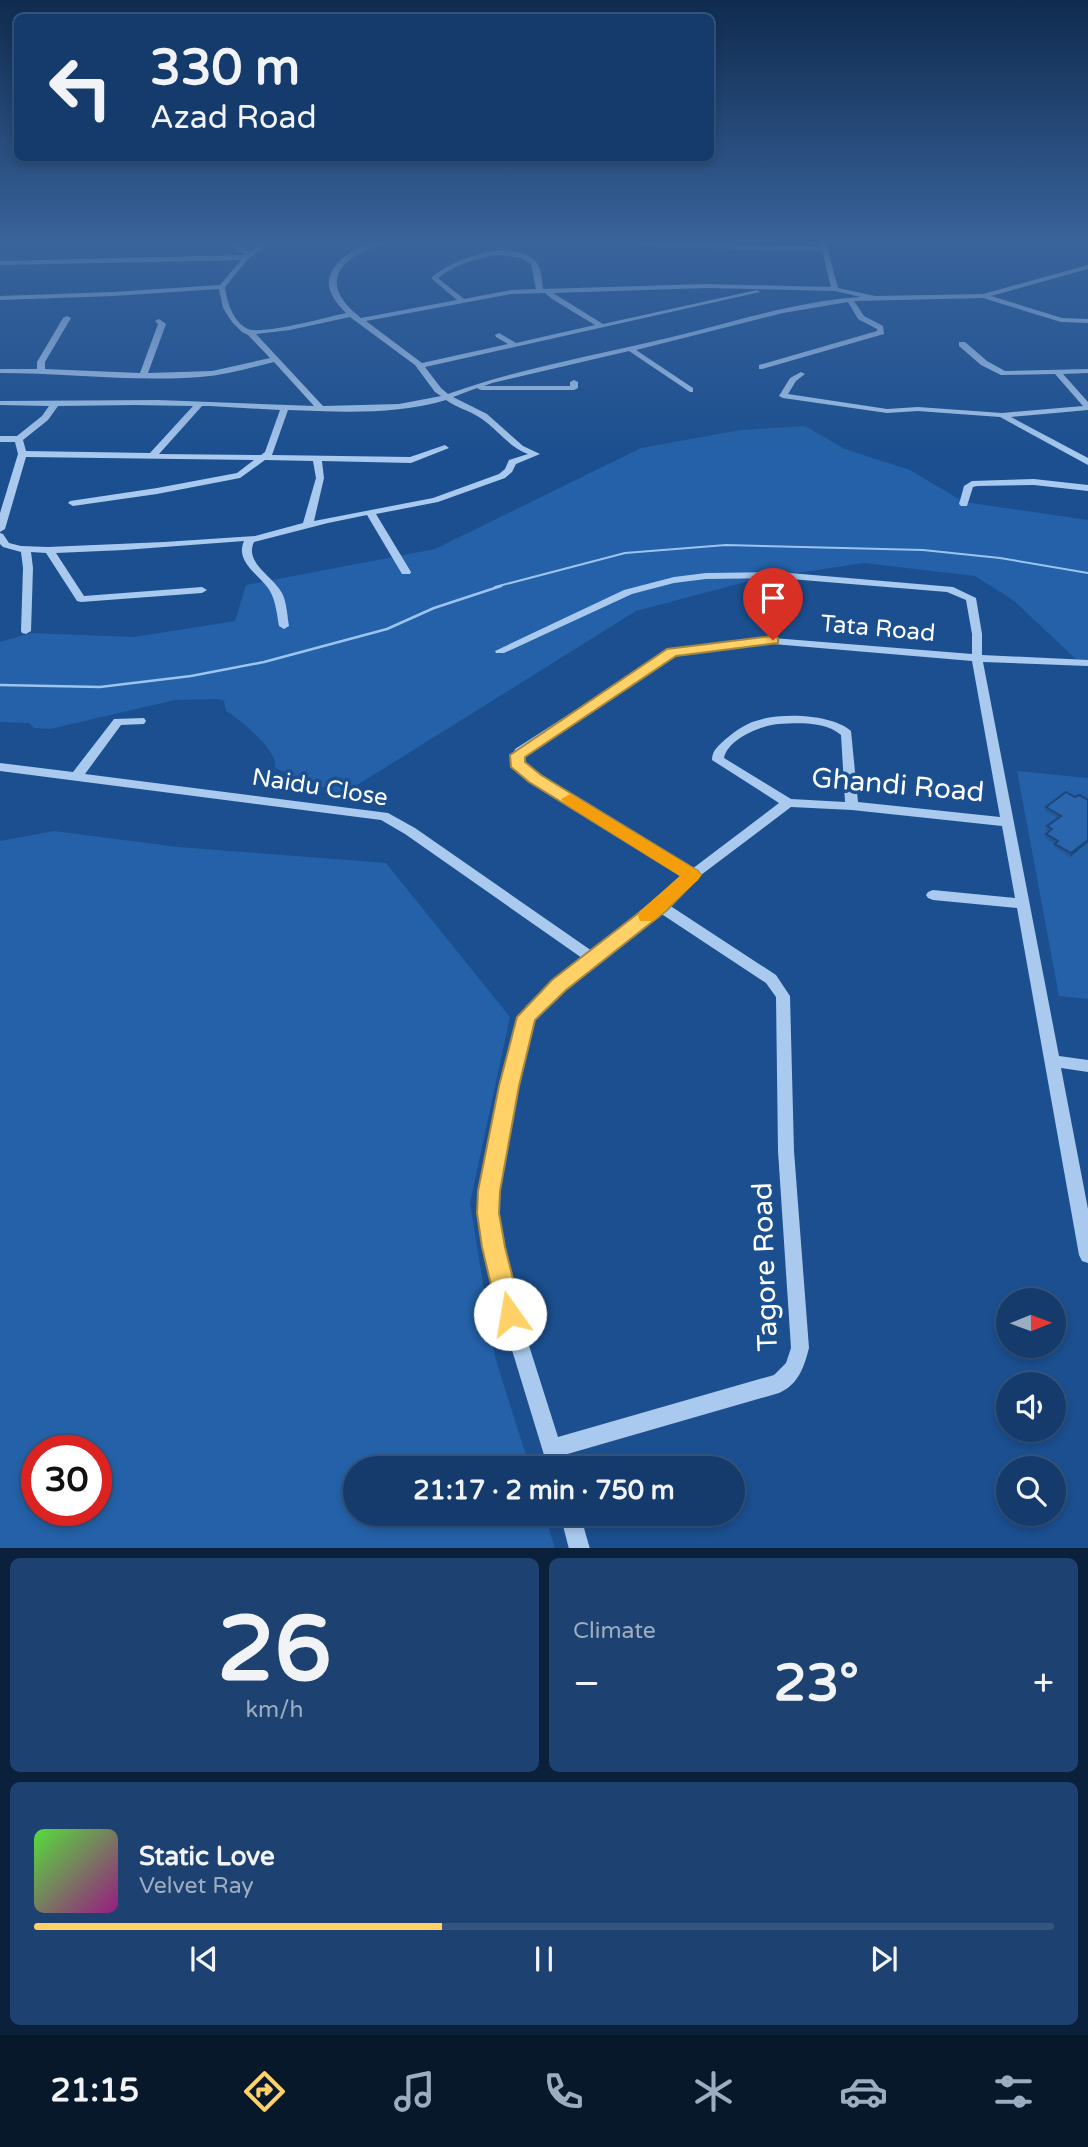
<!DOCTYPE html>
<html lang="en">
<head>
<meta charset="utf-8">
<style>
	body { margin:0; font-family:"Varela Round",sans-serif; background:#1d4271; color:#f1f3f6; height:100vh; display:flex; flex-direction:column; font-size:26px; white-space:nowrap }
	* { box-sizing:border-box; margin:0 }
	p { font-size:23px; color:#9dadc1 }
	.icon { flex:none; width:38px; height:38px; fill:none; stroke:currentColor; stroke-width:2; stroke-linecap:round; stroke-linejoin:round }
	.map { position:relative; height:1548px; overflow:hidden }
	.side { display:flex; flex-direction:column; gap:10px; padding:10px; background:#0b203b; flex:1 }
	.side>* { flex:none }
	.banner { position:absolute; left:14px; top:14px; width:700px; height:147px; border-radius:10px; box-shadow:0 4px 10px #0003,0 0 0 2px #33557e; background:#143b6b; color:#f1f3f6; overflow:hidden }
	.needle { width:46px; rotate:89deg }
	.buttons { position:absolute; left:996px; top:1288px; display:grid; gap:14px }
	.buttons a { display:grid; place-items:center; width:70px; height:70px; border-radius:50%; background:#143b6b; box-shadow:0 4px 10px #0003,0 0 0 2px #33557e; font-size:35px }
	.speed { position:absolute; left:21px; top:1435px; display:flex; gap:14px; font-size:35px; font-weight:700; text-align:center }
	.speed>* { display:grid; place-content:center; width:91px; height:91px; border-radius:50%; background:#143b6b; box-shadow:0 4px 10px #0003,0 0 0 2px #33557e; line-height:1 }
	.speed .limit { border:10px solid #d22; background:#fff; color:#111 }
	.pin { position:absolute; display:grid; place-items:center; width:60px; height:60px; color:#fff; margin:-72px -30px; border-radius:50% 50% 50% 0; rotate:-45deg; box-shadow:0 0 7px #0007 }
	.pin .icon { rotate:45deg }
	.me { position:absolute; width:77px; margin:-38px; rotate:347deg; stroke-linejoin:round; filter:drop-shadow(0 0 5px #0008) }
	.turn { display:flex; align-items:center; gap:24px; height:147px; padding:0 21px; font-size:32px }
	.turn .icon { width:91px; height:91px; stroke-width:2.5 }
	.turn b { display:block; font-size:49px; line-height:60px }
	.big { font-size:52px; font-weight:800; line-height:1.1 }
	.side .tile { flex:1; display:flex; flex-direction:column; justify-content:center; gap:10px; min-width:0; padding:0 24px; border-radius:10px; background:#1d4271 }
	.side .dial { align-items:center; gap:0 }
	.dial b { font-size:91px; line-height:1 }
	.song { display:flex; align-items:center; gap:21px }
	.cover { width:84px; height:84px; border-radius:10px; background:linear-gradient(135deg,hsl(110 70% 55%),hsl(310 70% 35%)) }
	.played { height:7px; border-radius:4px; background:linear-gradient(90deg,#ffd166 40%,#33557e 40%) }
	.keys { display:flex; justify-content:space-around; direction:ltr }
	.heat { display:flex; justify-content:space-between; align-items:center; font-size:38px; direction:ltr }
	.side .tiles { flex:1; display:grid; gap:10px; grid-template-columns:1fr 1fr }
	.tile:last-child { grid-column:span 2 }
	.trip { position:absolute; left:343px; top:1456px; width:402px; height:70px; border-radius:35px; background:#143b6b; box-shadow:0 4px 10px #0003,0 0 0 2px #33557e; font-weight:800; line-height:70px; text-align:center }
	.menu { display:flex; height:112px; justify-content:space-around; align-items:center; background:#08182b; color:#9dadc1 }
	.menu .icon { width:49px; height:49px }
	.menu .on { color:#ffd166 }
	.menu b { font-size:32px; color:#f1f3f6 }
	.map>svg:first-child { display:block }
	.green { fill:#2461a8; fill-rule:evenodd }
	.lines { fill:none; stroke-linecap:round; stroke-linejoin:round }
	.stream-far1 { stroke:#9cc4f0; stroke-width:2 }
	.stream { stroke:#9cc4f0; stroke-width:2.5 }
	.minor { fill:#a9c9ee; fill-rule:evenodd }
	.wall { fill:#245895 }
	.shaded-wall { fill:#1d4779 }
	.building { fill:#2a66ad; stroke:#1d4779; stroke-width:2 }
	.route { fill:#ffd166; stroke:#a68842; stroke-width:2 }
	.slow { fill:#f59e0b }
	.labels { text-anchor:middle; stroke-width:7; stroke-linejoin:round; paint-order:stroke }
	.street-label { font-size:24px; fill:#fff; stroke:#1b4f8f }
	.near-street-label { font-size:28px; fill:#fff; stroke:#1b4f8f }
</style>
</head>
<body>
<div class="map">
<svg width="1088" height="1549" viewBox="0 0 1088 1549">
	<rect width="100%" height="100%" fill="#1b4f8f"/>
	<g class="green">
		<path d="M805,426L845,449L910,470L964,502L1088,520V664L1080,663L1013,600L975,576L864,563L757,579L636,611L338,797L325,788L275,768C279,751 241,720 226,711L224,701L218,699L175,700L50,729L34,728L29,723L0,722V642L31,633L134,637L235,621L246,585L435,549L641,448L740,430Z"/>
		<path d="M1017,771L1088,778V999L1059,996Z"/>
		<path d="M54,831L178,847L386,863L510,1017L470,1203L495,1357L530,1468H355V1514H544L555,1548H0V841ZM37,1451H96V1510H37Z"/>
	</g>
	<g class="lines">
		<path class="stream-far1" d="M495,587L625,553L726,545L923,550L1000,558L1088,573"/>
		<path class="stream" d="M0,685L100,687L191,676L264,662L387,629L434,608L501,586"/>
		<g class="minor">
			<path d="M224,240H231L249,252L259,245L256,240H262L266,245L248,259L225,287C227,302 233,322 248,329C262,335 328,317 346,313C338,305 327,292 329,280C333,255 370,240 391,240C382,245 370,248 360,253C325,272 333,297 361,318L457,300L432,279V277C454,259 512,236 536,262C542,269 542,280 543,289L706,284L831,287L822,251L655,247L618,240L655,243L821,247L815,240H821L827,247L838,288L875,296L983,294L1088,265V269L991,296L1062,318L1088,319V323L1061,322L983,298L854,301L864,316L883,326L884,334L762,369H759V365L877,331V329L858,319L848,302L783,313L636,350L693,388V392H690L629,351L492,383L484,386H570V382L574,380L578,382V388L574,390H481L477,388L453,397L487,414L523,446L540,454L516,464L512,472L505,478L438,502L376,514L411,572L410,574H402L367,515L328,523L254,542C244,563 273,576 282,593C287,603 287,615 289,626L284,629L279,626C277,615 276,603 271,593C263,576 234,564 244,541L124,550L56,553L84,596L202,587L207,590L202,593L81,602L77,601L46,553L31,552L33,568L31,631L26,634L22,633L21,631L23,568L21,552L3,547L0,544V533L3,534L9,543L21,546L48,547L164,542L255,536L303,523L316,478L313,461L265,460L240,478L157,494L73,506L68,503L70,501L157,488L237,473L254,460L26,457L5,529L0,532V513L18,454L15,442H0V436H17L42,416L49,406L0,405V401L158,400L314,406L274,362C249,368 225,375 200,377C133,382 66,373 0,373V369H37V362L63,318L67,316L71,318L45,362V369L140,373L158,324L155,321L159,319L166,324L148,373L212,371L270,358L248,335L242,332L232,322L223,308L219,289L113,296L0,300V296L113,292L220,285L241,260L0,265V261L245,255ZM498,255L521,258L531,264L536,289L511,290L464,299L438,278C456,264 476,258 498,255ZM706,288L835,291L861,297C797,301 734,322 672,337C597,355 521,368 448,394L441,388L425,367L760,292L757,290L603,324L553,293ZM545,293L552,299L595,325L516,343L499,333L495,335L496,337L508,344L422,363L366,321L511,294ZM350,317L415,365L435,392L441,396L399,404L323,406L256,334L290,330ZM446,400C457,408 471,411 482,419C498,430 509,447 528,454L509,460L505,469L499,474L433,498L314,521L324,478L322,461L411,463L449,448L445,445L410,457L272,455L288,410C340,412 396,415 446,400ZM135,405L193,406L150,453L26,451L23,440L48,420L58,406ZM202,406H210L280,410L265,452L261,455L159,454Z"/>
			<path d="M959,342H965L987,361L1005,371L1088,369V373L1063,374L1088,402V410L1011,417L1088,458V465L1000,417L918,411L887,413L783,398L779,396L790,378L801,372L805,374L796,381L788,394L887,409L918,407L1002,413L1083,406L1055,374L1001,375L981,365L959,346Z"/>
			<path d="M1034,479L1088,485V491L1034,485L977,486L973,487L967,506H961L959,504L964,486L972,481Z"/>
			<path d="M778,572L953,587L976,598L982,634V655L1088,660V666L983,662L1059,1056L1088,1060V1072L1061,1068L1088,1209V1263L1082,1261L1079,1255L1017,908L933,900L928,898L926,895L928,892L933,890L1015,898L1002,826L852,810L791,807L697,878L669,905L776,975L790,996L794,1151L809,1348C804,1367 799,1384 779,1393L564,1455L568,1468H548L501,1314L479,1213L481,1191L501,1086L515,1028L526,1006L582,958L405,834L381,820L0,771V763L73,772L114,719L144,718L146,721L144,724L121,725L85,774L388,813L415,828L592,951L655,903L683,876L531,782L511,763L515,749L666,652L678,648L773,638L972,654V634L966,600L947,592L778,578L706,579L674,583L632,594L504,653H496L495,651L624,590L674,577L706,573ZM773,644L972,661L1000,817L858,802L851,731C830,713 775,712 750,723C741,727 734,732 727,738C719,745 712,750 712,760L779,803L692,869L539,776L523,762L525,754L674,656ZM778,724C798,723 825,721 841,735L845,802L791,799L724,758C728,739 760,726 778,724ZM660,913L766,983L776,997L778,1151L791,1348L786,1363L774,1375L558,1437L519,1314L497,1213V1191L517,1086L531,1028L537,1014L597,962Z"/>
			<path d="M560,1514H580L590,1549H569Z"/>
		</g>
	</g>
	<path class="wall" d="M1066,792L1088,842L1070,857L1054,847L1055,844L1045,838L1046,834L1049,831L1046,830L1047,826L1058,818L1045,811L1046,807Z"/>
	<path class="shaded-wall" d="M1088,840V842L1070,857L1071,853Z"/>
	<path class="building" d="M1066,792L1075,797L1079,795L1088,800V840L1071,853L1055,844L1058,841L1046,834L1052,829L1047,826L1061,816L1046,807Z"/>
	<linearGradient id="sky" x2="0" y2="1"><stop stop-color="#0f2b4f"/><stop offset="0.53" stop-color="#39639b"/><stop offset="1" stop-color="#39639b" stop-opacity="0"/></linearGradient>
	<rect width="1088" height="457" fill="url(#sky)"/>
	<path class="route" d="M773,636L778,638V643L676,656L525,757V762L541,775L698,871L701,875L666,911L566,990L535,1020L519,1086L500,1191L499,1213L505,1247L522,1314L518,1322L510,1326L501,1322L498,1314L482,1247L477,1213L478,1191L499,1086L517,1017L552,980L654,901L681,876L529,782L511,767L510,755L667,649Z"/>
	<path class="slow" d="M570,794L698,871L701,875L698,880L653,921H640L638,916L640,911L680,876L564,803L561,799Z"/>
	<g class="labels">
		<g class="street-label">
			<text transform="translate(878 628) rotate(5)" y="8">Tata Road</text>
			<text transform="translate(320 787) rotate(9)" y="8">Naidu Close</text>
		</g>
		<g class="near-street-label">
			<text transform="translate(898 784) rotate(5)" y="10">Ghandi Road</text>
			<text transform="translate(764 1267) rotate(-92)" y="10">Tagore Road</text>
		</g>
	</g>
</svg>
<div class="buttons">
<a><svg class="needle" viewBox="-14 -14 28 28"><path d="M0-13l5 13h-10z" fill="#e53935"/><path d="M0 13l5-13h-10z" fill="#9dadc1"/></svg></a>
<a><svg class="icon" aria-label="sound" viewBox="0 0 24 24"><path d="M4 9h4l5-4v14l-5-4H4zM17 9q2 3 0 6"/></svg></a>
<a><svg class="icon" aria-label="search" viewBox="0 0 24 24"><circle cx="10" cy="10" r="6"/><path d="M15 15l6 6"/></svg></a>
</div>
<div class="speed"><div class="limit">30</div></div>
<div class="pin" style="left:773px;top:640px;background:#d93025"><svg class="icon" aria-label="arrive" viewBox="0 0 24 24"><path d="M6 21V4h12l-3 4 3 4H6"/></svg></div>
<svg class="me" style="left:510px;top:1314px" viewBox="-20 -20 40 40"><circle r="19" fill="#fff"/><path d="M0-13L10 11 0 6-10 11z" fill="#ffd166"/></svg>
<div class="trip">21:17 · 2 min · 750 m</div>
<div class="banner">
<div class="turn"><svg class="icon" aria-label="left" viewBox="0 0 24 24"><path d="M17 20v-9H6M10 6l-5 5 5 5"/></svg><div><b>330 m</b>Azad Road</div></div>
</div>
</div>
<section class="side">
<div class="tiles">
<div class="tile dial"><b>26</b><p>km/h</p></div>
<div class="tile"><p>Climate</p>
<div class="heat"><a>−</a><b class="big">23°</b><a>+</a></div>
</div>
<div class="tile">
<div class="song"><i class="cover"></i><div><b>Static Love</b><p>Velvet Ray</p></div></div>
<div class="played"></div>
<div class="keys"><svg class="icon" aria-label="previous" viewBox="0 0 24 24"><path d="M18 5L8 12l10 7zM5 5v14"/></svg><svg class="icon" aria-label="pause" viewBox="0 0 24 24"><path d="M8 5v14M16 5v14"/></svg><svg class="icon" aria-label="next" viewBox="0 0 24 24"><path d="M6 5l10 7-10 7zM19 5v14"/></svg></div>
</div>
</div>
</section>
<nav class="menu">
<b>21:15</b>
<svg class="icon on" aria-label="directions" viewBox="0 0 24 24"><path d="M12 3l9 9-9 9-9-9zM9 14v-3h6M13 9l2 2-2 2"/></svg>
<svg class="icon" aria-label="music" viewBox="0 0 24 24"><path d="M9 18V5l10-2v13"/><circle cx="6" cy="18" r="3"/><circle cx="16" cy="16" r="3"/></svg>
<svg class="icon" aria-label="phone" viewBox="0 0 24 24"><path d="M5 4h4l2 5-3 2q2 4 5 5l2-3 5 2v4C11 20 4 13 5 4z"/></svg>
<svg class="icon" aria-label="climate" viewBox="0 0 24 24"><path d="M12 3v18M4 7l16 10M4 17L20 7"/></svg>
<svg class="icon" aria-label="car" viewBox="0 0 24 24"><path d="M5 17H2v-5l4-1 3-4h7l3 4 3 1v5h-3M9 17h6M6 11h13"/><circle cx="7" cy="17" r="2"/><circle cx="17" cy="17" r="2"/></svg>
<svg class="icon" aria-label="filters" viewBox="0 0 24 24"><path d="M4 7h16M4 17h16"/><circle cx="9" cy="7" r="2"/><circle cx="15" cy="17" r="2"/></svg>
</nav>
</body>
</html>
